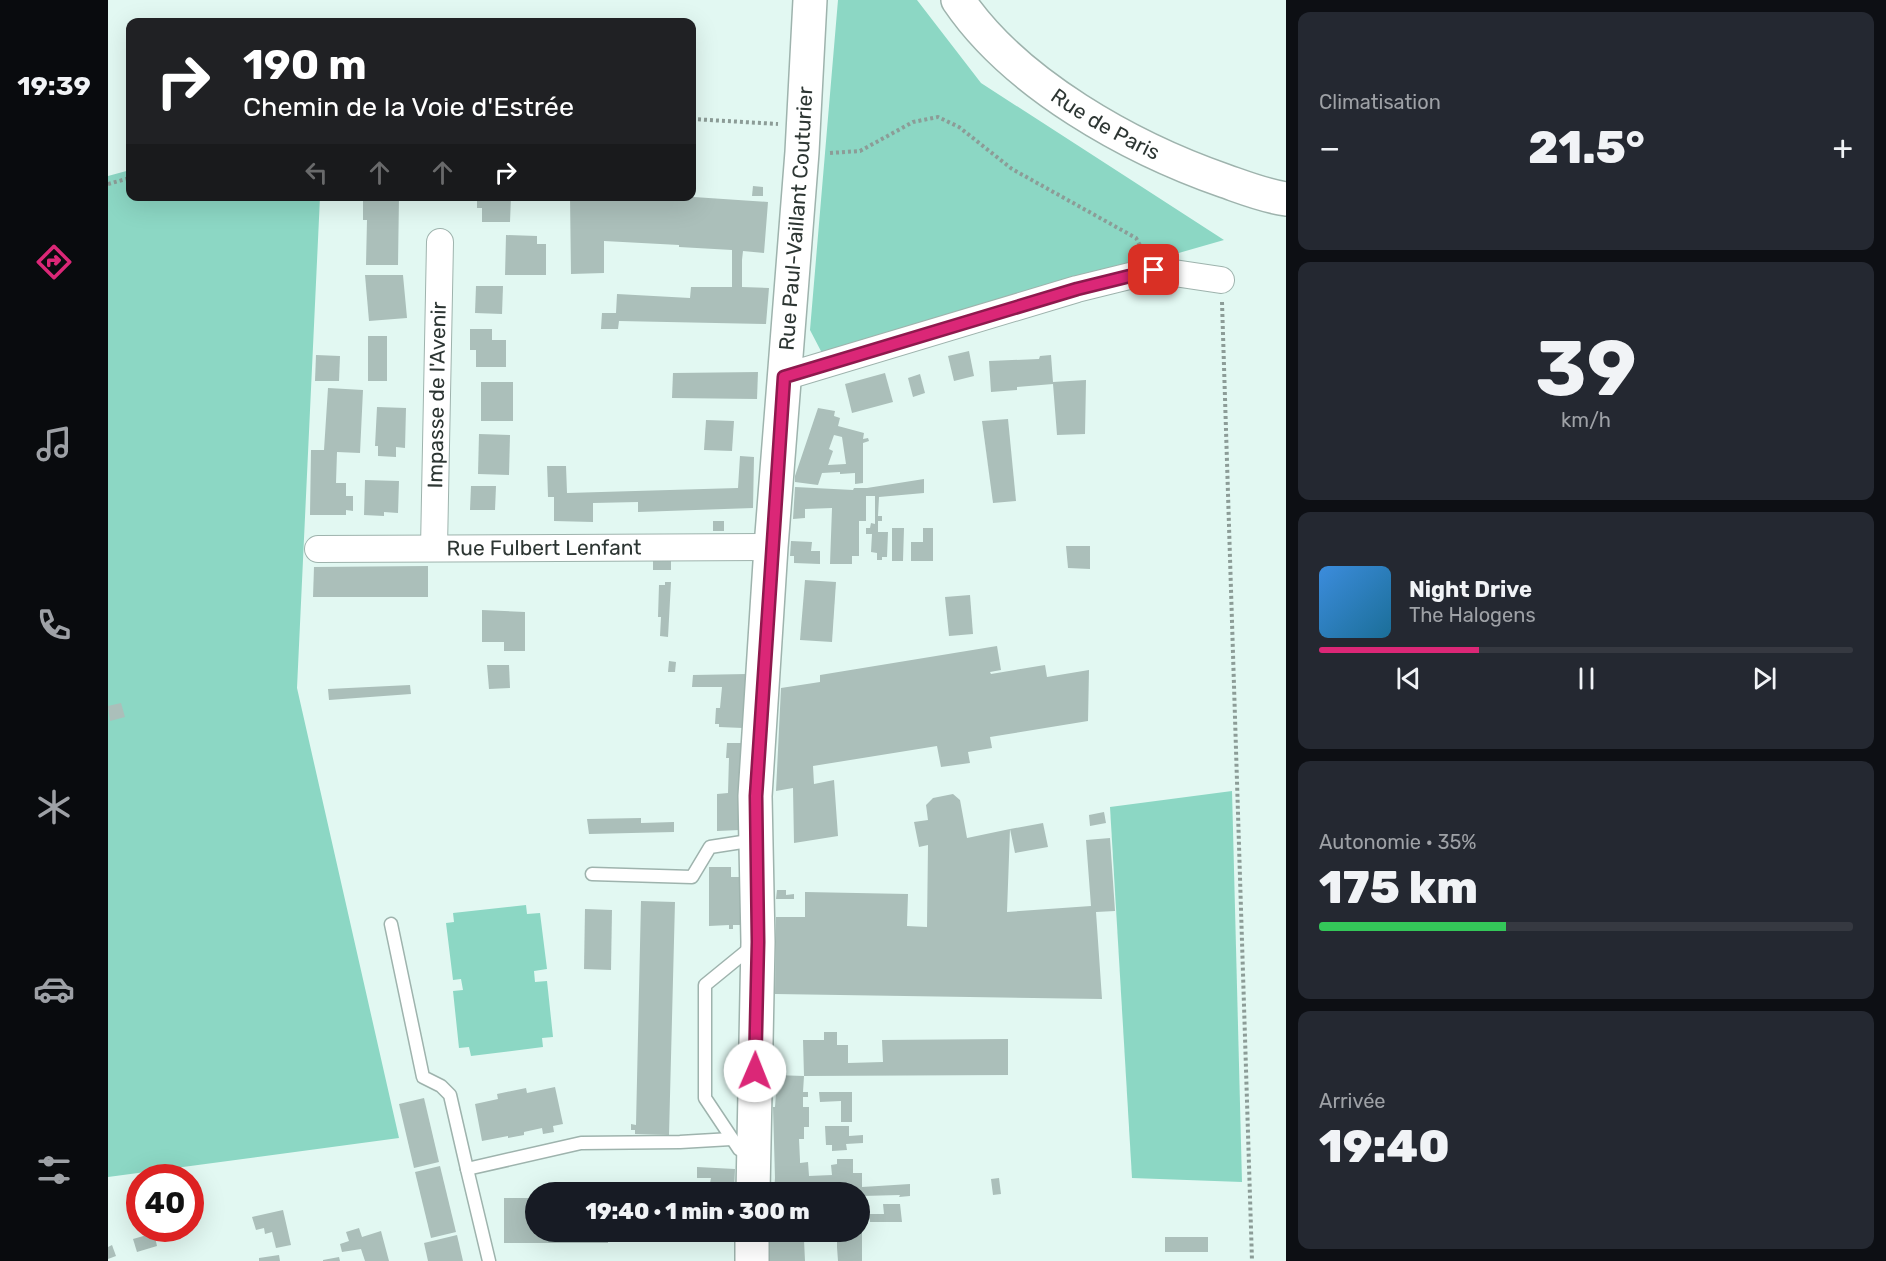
<!DOCTYPE html>
<html lang="fr">
<head>
<meta charset="utf-8">
<style>
	body { margin:0; font-family:Rubik,sans-serif; background:#242831; color:#f1f3f6; height:100vh; display:flex; flex-direction:column; font-size:22px; white-space:nowrap }
	* { box-sizing:border-box; margin:0 }
	p { font-size:20px; color:#9ea1a6 }
	.icon { flex:none; width:33px; height:33px; fill:none; stroke:currentColor; stroke-width:2; stroke-linecap:round; stroke-linejoin:round }
	.map { position:relative; flex:1; overflow:hidden }
	.sheet { display:flex; flex-direction:column; gap:12px; padding:12px; background:#0d0f14; width:600px }
	.sheet>* { flex:none }
	.hud { position:absolute; left:18px; top:18px; width:570px; height:183px; border-radius:12px; box-shadow:0 6px 24px #0002; background:#202124; color:#fff; overflow:hidden }
	.speed { position:absolute; left:18px; top:1164px; display:flex; gap:12px; font-size:30px; font-weight:700; text-align:center }
	.speed>* { display:grid; place-content:center; width:78px; height:78px; border-radius:50%; background:#171b24; box-shadow:0 6px 24px #0002; line-height:1 }
	.speed .limit { border:9px solid #d22; background:#fff; color:#111 }
	.pin { position:absolute; display:grid; place-items:center; width:51px; height:51px; color:#fff; margin:-26px; border-radius:12px; box-shadow:0 3px 9px #0006 }
	.me { position:absolute; width:66px; margin:-33px; rotate:1deg; stroke-linejoin:round; filter:drop-shadow(0 0 4px #0008) }
	.turn { display:flex; align-items:center; gap:21px; height:126px; padding:0 18px; font-size:27px }
	.turn .icon { width:78px; height:78px; stroke-width:2.5 }
	.turn b { display:block; font-size:42px; line-height:51px }
	.lanes { display:flex; align-items:center; height:57px; padding:0 18px; background:#0003; justify-content:center; gap:30px; direction:ltr }
	.lanes .off { opacity:.35 }
	.big { font-size:45px; font-weight:800; line-height:1.1 }
	.sheet .card { flex:1; display:flex; flex-direction:column; justify-content:center; gap:9px; min-width:0; padding:0 21px; border-radius:12px; background:#242831 }
	.sheet .dial { align-items:center; gap:0 }
	.dial b { font-size:78px; line-height:1 }
	.song { display:flex; align-items:center; gap:18px }
	.cover { width:72px; height:72px; border-radius:9px; background:linear-gradient(135deg,hsl(210 70% 55%),hsl(200 70% 35%)) }
	.played { height:6px; border-radius:3px; background:linear-gradient(90deg,#db2777 30%,#363941 30%) }
	.keys { display:flex; justify-content:space-around; direction:ltr }
	.heat { display:flex; justify-content:space-between; align-items:center; font-size:33px; direction:ltr }
	.charge { height:9px; border-radius:4px; background:linear-gradient(90deg,#34c759 35%,#363941 0) }
	.trip { position:absolute; left:417px; top:1182px; width:345px; height:60px; border-radius:30px; background:#171b24; box-shadow:0 6px 24px #0002; font-weight:800; line-height:60px; text-align:center }
	main { display:flex; flex:1; min-height:0 }
	.menu { display:flex; flex-direction:column; width:108px; justify-content:space-around; align-items:center; background:#090b0e; color:#9ea1a6 }
	.menu .icon { width:42px; height:42px }
	.menu .on { color:#db2777 }
	.menu b { font-size:27px; color:#f1f3f6 }
	.map>svg:first-child { display:block }
	.green { fill:#8cd7c4 }
	.building { fill:#abbfba; fill-rule:evenodd }
	.lines { fill:none; stroke-linecap:round; stroke-linejoin:round }
	.lane-casing { stroke:#9eb3ad; stroke-width:15 }
	.street-casing { stroke:#9eb3ad; stroke-width:28 }
	.secondary-casing { stroke:#9eb3ad; stroke-width:36 }
	.path { stroke:#8c9c97; stroke-width:4; stroke-dasharray:3 3; stroke-linecap:butt }
	.lane { stroke:#fff; stroke-width:12 }
	.street { stroke:#fff; stroke-width:26 }
	.secondary { stroke:#fff; stroke-width:33 }
	.route-casing { stroke:#8e194d; stroke-width:15 }
	.route { stroke:#db2777; stroke-width:10 }
	.labels { text-anchor:middle; stroke-width:6; stroke-linejoin:round; paint-order:stroke }
	.street-label { font-size:21px; fill:#2d3633; stroke:#fff }
</style>
</head>
<body>
<main>
<nav class="menu">
<b>19:39</b>
<svg class="icon on" aria-label="directions" viewBox="0 0 24 24"><path d="M12 3l9 9-9 9-9-9zM9 14v-3h6M13 9l2 2-2 2"/></svg>
<svg class="icon" aria-label="music" viewBox="0 0 24 24"><path d="M9 18V5l10-2v13"/><circle cx="6" cy="18" r="3"/><circle cx="16" cy="16" r="3"/></svg>
<svg class="icon" aria-label="phone" viewBox="0 0 24 24"><path d="M5 4h4l2 5-3 2q2 4 5 5l2-3 5 2v4C11 20 4 13 5 4z"/></svg>
<svg class="icon" aria-label="climate" viewBox="0 0 24 24"><path d="M12 3v18M4 7l16 10M4 17L20 7"/></svg>
<svg class="icon" aria-label="car" viewBox="0 0 24 24"><path d="M5 17H2v-5l4-1 3-4h7l3 4 3 1v5h-3M9 17h6M6 11h13"/><circle cx="7" cy="17" r="2"/><circle cx="17" cy="17" r="2"/></svg>
<svg class="icon" aria-label="filters" viewBox="0 0 24 24"><path d="M4 7h16M4 17h16"/><circle cx="9" cy="7" r="2"/><circle cx="15" cy="17" r="2"/></svg>
</nav>
<div class="map">
<svg width="1178" height="1261" viewBox="0 0 1178 1261">
	<rect width="100%" height="100%" fill="#e2f8f2"/>
	<g class="green">
		<path d="M730,0H809L873,83L1116,240L715,355L702,330Z"/>
		<path d="M22,170V196L212,197L189,688L291,1138L0,1177V176Z"/>
		<path d="M1124,791L1134,1182L1024,1178L1002,807Z"/>
		<path d="M418,905L419,914L432,913L439,969L426,971L427,982L439,981L445,1037L434,1038L435,1047L363,1056L361,1047L351,1048L345,991L355,990L353,979L345,980L338,923L346,922L345,913Z"/>
	</g>
	<g class="building">
		<path d="M645,186L655,187V196H644Z"/>
		<path d="M259,196H291L290,265H258L259,220H255V201H259Z"/>
		<path d="M369,196H403L402,222H374V208H369Z"/>
		<path d="M462,196H571L660,202L656,253L635,251L634,260V287L661,288L658,324L511,321L510,329H493L494,313H508L509,294L582,298L583,287H624V250L571,247V245L496,241V273L463,274Z"/>
		<path d="M398,235L429,236V244H438V275H397Z"/>
		<path d="M257,275H295L299,318L261,321Z"/>
		<path d="M368,286H395L394,314L367,313Z"/>
		<path d="M362,329H384V340H398V367H368V350H362Z"/>
		<rect x="260" y="336" width="19" height="45"/>
		<path d="M861,351L866,376L846,381L840,356Z"/>
		<path d="M208,355L232,356L231,381H207Z"/>
		<path d="M943,355L945,382L978,380L977,434L949,435L945,384L909,387V390L883,392L881,361L931,359L932,356Z"/>
		<path d="M650,372L649,399L564,398L565,373Z"/>
		<path d="M777,373L785,402L744,413L737,384Z"/>
		<path d="M812,374L817,393L805,397L800,378Z"/>
		<rect x="373" y="382" width="32" height="39"/>
		<path d="M220,388L255,390L252,453L229,452L228,483H238V496H245V511L238,510V515H202L203,450H216Z"/>
		<path d="M269,407L298,408L297,448L288,447V457L270,456V446H267Z"/>
		<path d="M710,408L727,411L726,416L732,418L730,426L756,433L755,439L760,438L761,441L755,443V483L747,484V473L732,474V472L714,473L710,485L687,482V476ZM726,435L734,437L738,464L720,465L725,451L721,449Z"/>
		<path d="M900,419L908,501L885,503L874,421Z"/>
		<path d="M598,420L626,421L624,451L596,450Z"/>
		<path d="M371,434L402,435L401,475L370,474Z"/>
		<path d="M632,456L646,457L645,508L530,512V502L485,503V522L446,521V497H440L439,466H458L459,493L630,488Z"/>
		<path d="M816,479V493L771,497L770,516H774V521H770V532H780L779,557H774V560H769V553L763,552L764,534H758V528H762L763,523L767,524V496H758V521H751V556H744V564H722L724,508L697,509V518L685,519L687,487L745,490L746,488H759Z"/>
		<path d="M257,480L291,481L290,513L276,512V516L256,515Z"/>
		<path d="M363,486H388L387,510H362Z"/>
		<rect x="605" y="521" width="11" height="10"/>
		<path d="M784,528H796L795,561H784Z"/>
		<path d="M815,528H825V561H803V542H815Z"/>
		<path d="M683,541L704,542L703,551H712V564L686,563V556H682Z"/>
		<path d="M958,546H982V569L960,568Z"/>
		<rect x="545" y="560" width="18" height="10"/>
		<path d="M320,566V597H205L206,567Z"/>
		<path d="M697,580L728,582L724,642L692,640Z"/>
		<path d="M557,582H563L560,637L552,636L553,617H550L551,585H557Z"/>
		<path d="M862,595L865,634L841,636L837,597Z"/>
		<path d="M374,610L417,612V651H396V642H374Z"/>
		<path d="M889,646L893,670L882,672L883,674L937,665L939,677L981,670L980,721L882,737L884,748L860,752L862,763L833,767L829,746L705,766L706,784L726,780L730,836L686,843L685,788L668,791L673,688L712,682V675Z"/>
		<path d="M561,661L568,662L567,672H560Z"/>
		<path d="M379,665H401L402,688L381,689Z"/>
		<path d="M639,674L635,728L611,727V724H607L608,708H612L614,687H584L585,675Z"/>
		<path d="M302,685L303,694L221,700L220,689Z"/>
		<path d="M13,703L17,717L2,721L0,706Z"/>
		<path d="M619,743H634L632,830L609,831V794L620,793L621,758H618Z"/>
		<path d="M845,794L852,800L859,838L902,829L899,912L983,906L978,840L1002,838L1007,911L988,912L994,999L667,994L668,917H697V892L800,894L799,926L819,927L820,845L811,847L806,822L820,820L818,805L825,798Z"/>
		<path d="M996,812L998,823L982,826L981,815Z"/>
		<path d="M533,818V823L566,822V832L481,834L479,819Z"/>
		<path d="M935,823L940,847L907,853L902,829Z"/>
		<path d="M601,867H623V877H632V925H625V929H621V925L601,926Z"/>
		<path d="M669,890H678V895L686,894V899H668Z"/>
		<path d="M533,901L567,902L561,1135L527,1134V1130H523V1124L528,1125Z"/>
		<path d="M477,909L504,910L503,970L476,969Z"/>
		<path d="M716,1032H729V1045H740V1063L775,1062L774,1040L900,1039V1075L696,1076L695,1040H716Z"/>
		<path d="M666,1075L696,1076L695,1092H700V1097H695V1107H701V1127H696V1139H691L692,1160V1163L700,1162L701,1176L724,1175L723,1165L729,1164V1159H745V1173H754V1187L802,1184V1196L791,1197L792,1195L754,1196V1261H730L729,1247V1232H752V1192H666L667,1178L665,1107H667L668,1093L666,1092Z"/>
		<path d="M447,1087L455,1124L445,1126L446,1132L435,1134L434,1128L416,1132V1135L400,1138V1136L374,1141L367,1104L390,1099L389,1094L418,1088L419,1093Z"/>
		<path d="M711,1092H744V1122H733V1101L712,1102Z"/>
		<path d="M316,1098L331,1162L306,1168L291,1104Z"/>
		<path d="M717,1126H741V1136L755,1135V1143L738,1144L739,1150L724,1151V1145H718Z"/>
		<path d="M332,1166L348,1232L323,1238L307,1172Z"/>
		<path d="M589,1167L627,1169L626,1192H595L594,1183H602L603,1178H589Z"/>
		<path d="M891,1178L893,1194L885,1195L883,1179Z"/>
		<path d="M396,1198H428V1232H500V1243H396Z"/>
		<path d="M775,1204H792L794,1222H762L761,1214H776Z"/>
		<path d="M175,1210L183,1245L168,1248L164,1232L157,1234L156,1228L148,1230L144,1217Z"/>
		<path d="M251,1228L254,1237L273,1231L281,1261H257L253,1249L234,1252L232,1244L241,1241L238,1232Z"/>
		<path d="M662,1232H701L709,1234L706,1242L696,1240L697,1261H661Z"/>
		<path d="M46,1233L49,1246L29,1252L25,1239Z"/>
		<path d="M349,1235L355,1261H320L316,1243Z"/>
		<rect x="1057" y="1237" width="43" height="15"/>
		<path d="M4,1245L8,1256L0,1259V1247Z"/>
		<path d="M171,1255L172,1261H151V1258Z"/>
		<path d="M231,1257L232,1261H215V1260Z"/>
	</g>
	<g class="lines">
		<g class="lane-casing">
			<g id="lane">
				<path d="M484,874L584,877L602,847L647,840"/>
				<path d="M283,924L315,1077L333,1086L342,1095L359,1169L473,1143L572,1142L623,1139"/>
				<path d="M643,1157L631,1149L597,1098V985L646,945"/>
				<path d="M359,1169L381,1261"/>
			</g>
		</g>
		<g class="street-casing">
			<g id="street">
				<path d="M676,377L969,289L1046,270L1113,280"/>
				<path id="s1" d="M326,548L332,242"/>
				<path id="s2" d="M210,549L663,547"/>
			</g>
		</g>
		<g class="secondary-casing">
			<g id="secondary">
				<path id="s3" d="M850,0C907,84 1022,148 1117,181C1137,188 1157,196 1178,199"/>
				<path id="s4" d="M645,1192L650,942L647,796L663,547L694,152L702,0"/>
				<path d="M644,1261V1232"/>
			</g>
		</g>
		<g class="path">
			<path d="M584,119L670,124"/>
			<path d="M722,153L752,151L805,122L830,117L851,127L904,169L1028,238L1034,249"/>
			<path d="M0,184L22,178"/>
			<path d="M1114,302L1144,1261"/>
		</g>
		<use href="#lane" class="lane"/>
		<use href="#street" class="street"/>
		<use href="#secondary" class="secondary"/>
	</g>
	<g class="lines">
		<g class="route-casing">
			<path id="route" d="M647,1071L650,942L648,796L676,377L969,289L1046,270"/>
		</g>
		<use href="#route" class="route"/>
	</g>
	<g class="labels">
		<g class="street-label">
			<text dy="7" stroke="none"><textPath href="#s3" startOffset="195">Rue de Paris</textPath></text>
			<text dy="7" stroke="none"><textPath href="#s4" startOffset="975">Rue Paul-Vaillant Couturier</textPath></text>
			<text dy="7" stroke="none"><textPath href="#s1" startOffset="153">Impasse de l'Avenir</textPath></text>
			<text dy="7" stroke="none"><textPath href="#s2" startOffset="226">Rue Fulbert Lenfant</textPath></text>
		</g>
	</g>
</svg>
<div class="speed"><div class="limit">40</div></div>
<div class="pin" style="left:1046px;top:270px;background:#d93025"><svg class="icon" aria-label="arrive" viewBox="0 0 24 24"><path d="M6 21V4h12l-3 4 3 4H6"/></svg></div>
<svg class="me" style="left:647px;top:1071px" viewBox="-20 -20 40 40"><circle r="19" fill="#fff"/><path d="M0-13L10 11 0 6-10 11z" fill="#db2777"/></svg>
<div class="trip">19:40 · 1 min · 300 m</div>
<div class="hud">
<div class="turn"><svg class="icon" aria-label="right" viewBox="0 0 24 24"><path d="M7 20v-9h11M14 6l5 5-5 5"/></svg><div><b>190 m</b>Chemin de la Voie d'Estrée</div></div>
<div class="lanes"><svg class="icon off" aria-label="left" viewBox="0 0 24 24"><path d="M17 20v-9H6M10 6l-5 5 5 5"/></svg><svg class="icon off" aria-label="ahead" viewBox="0 0 24 24"><path d="M12 20V5M6 11l6-6 6 6"/></svg><svg class="icon off" aria-label="ahead" viewBox="0 0 24 24"><path d="M12 20V5M6 11l6-6 6 6"/></svg><svg class="icon" aria-label="right" viewBox="0 0 24 24"><path d="M7 20v-9h11M14 6l5 5-5 5"/></svg></div>
</div>
</div>
<section class="sheet">
<div class="card"><p>Climatisation</p>
<div class="heat"><a>−</a><b class="big">21.5°</b><a>+</a></div>
</div>
<div class="card dial"><b>39</b><p>km/h</p></div>
<div class="card">
<div class="song"><i class="cover"></i><div><b>Night Drive</b><p>The Halogens</p></div></div>
<div class="played"></div>
<div class="keys"><svg class="icon" aria-label="previous" viewBox="0 0 24 24"><path d="M18 5L8 12l10 7zM5 5v14"/></svg><svg class="icon" aria-label="pause" viewBox="0 0 24 24"><path d="M8 5v14M16 5v14"/></svg><svg class="icon" aria-label="next" viewBox="0 0 24 24"><path d="M6 5l10 7-10 7zM19 5v14"/></svg></div>
</div>
<div class="card"><p>Autonomie · 35%</p><b class="big">175 km</b><div class="charge"></div></div>
<div class="card"><p>Arrivée</p><b class="big">19:40</b></div>
</section>
</main>
</body>
</html>
